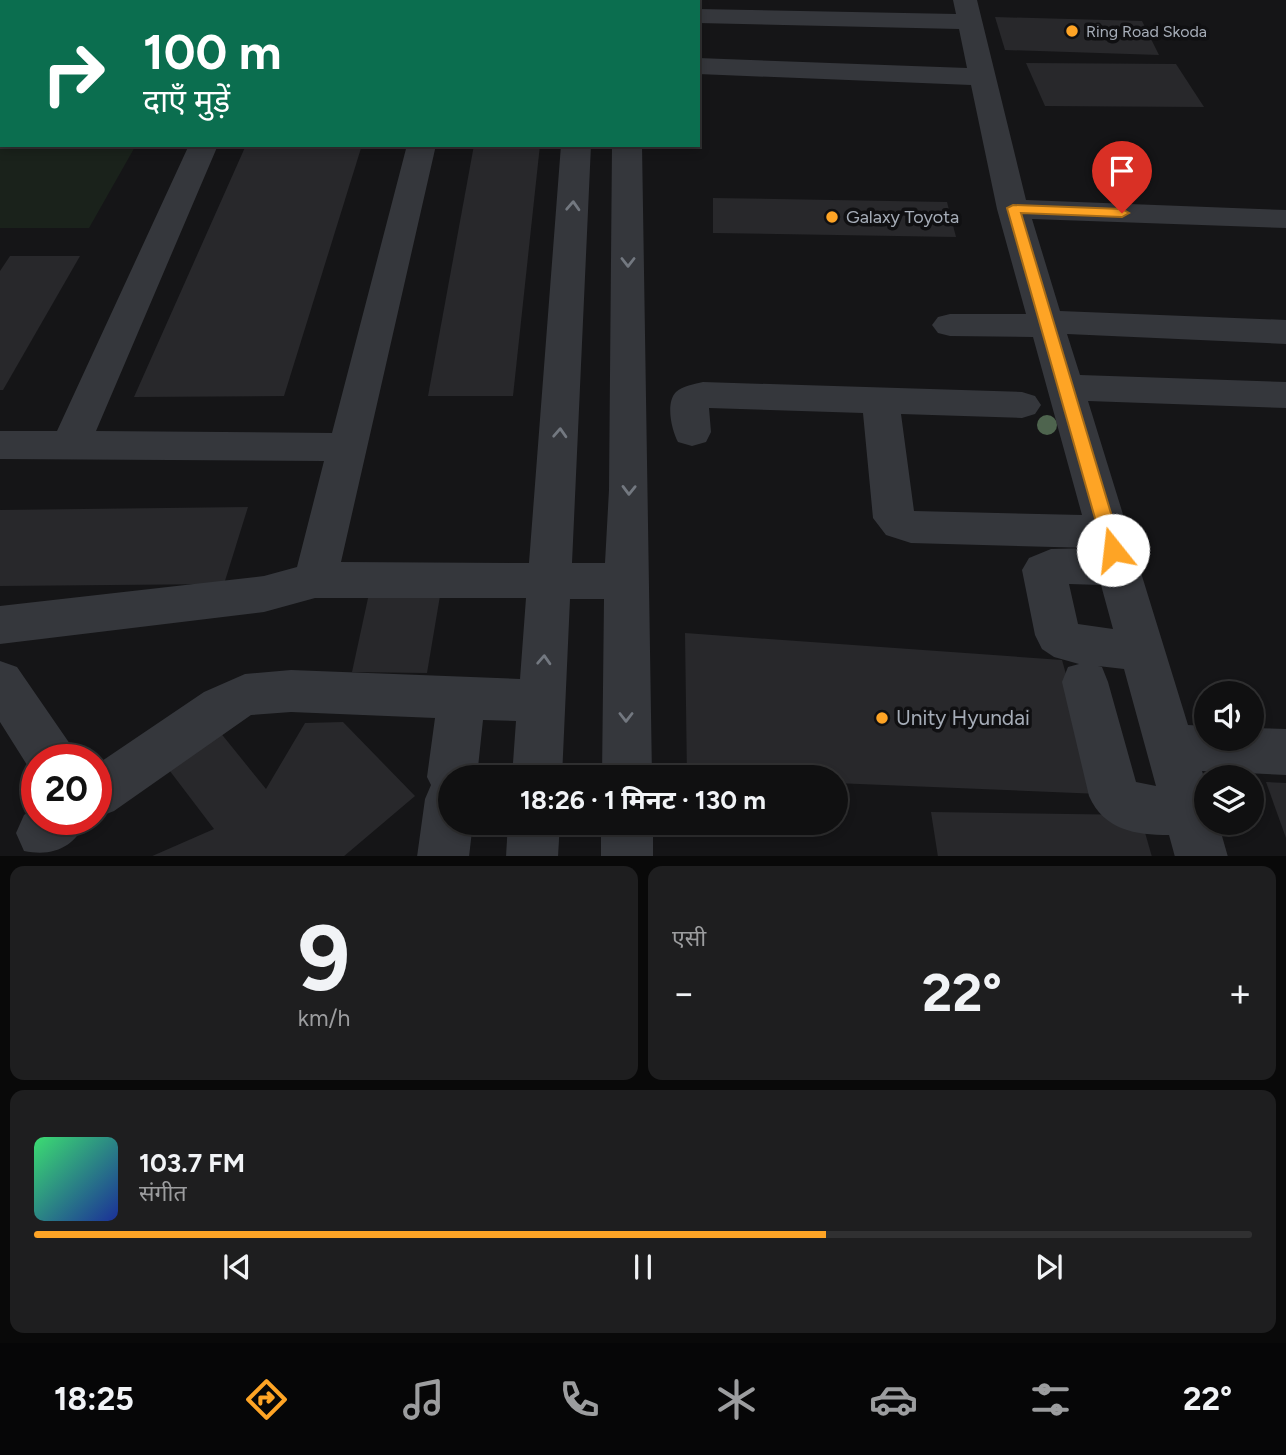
<!DOCTYPE html>
<html lang="hi">
<head>
<meta charset="utf-8">
<style>
	body { margin:0; font-family:Figtree,"Noto Sans Devanagari",sans-serif; background:#1e1e1f; color:#f1f3f6; height:100vh; display:flex; flex-direction:column; font-size:26px; white-space:nowrap }
	* { box-sizing:border-box; margin:0 }
	p { font-size:23px; color:#9c9d9f }
	.icon { flex:none; width:38px; height:38px; fill:none; stroke:currentColor; stroke-width:2; stroke-linecap:round; stroke-linejoin:round }
	.map { position:relative; height:856px; overflow:hidden }
	.drawer { display:flex; flex-direction:column; gap:10px; padding:10px; background:#090909; flex:1 }
	.drawer>* { flex:none }
	.banner { position:absolute; left:0px; top:0px; width:700px; height:147px; box-shadow:0 4px 10px #0003,0 0 0 2px #303031; background:#0b6e4f; color:#fff; overflow:hidden }
	.controls { position:absolute; left:1194px; top:681px; display:grid; gap:14px }
	.controls a { display:grid; place-items:center; width:70px; height:70px; border-radius:50%; background:#101011; box-shadow:0 4px 10px #0003,0 0 0 2px #303031; font-size:35px }
	.speed { position:absolute; left:21px; top:744px; display:flex; gap:14px; font-size:35px; font-weight:700; text-align:center }
	.speed>* { display:grid; place-content:center; width:91px; height:91px; border-radius:50%; background:#101011; box-shadow:0 4px 10px #0003,0 0 0 2px #303031; line-height:1 }
	.speed .limit { border:10px solid #d22; background:#fff; color:#111 }
	.pin { position:absolute; display:grid; place-items:center; width:60px; height:60px; color:#fff; margin:-72px -30px; border-radius:50% 50% 50% 0; rotate:-45deg; box-shadow:0 0 7px #0007 }
	.pin .icon { rotate:45deg }
	.me { position:absolute; width:77px; margin:-38px; rotate:344deg; stroke-linejoin:round; filter:drop-shadow(0 0 5px #0008) }
	.turn { display:flex; align-items:center; gap:24px; height:147px; padding:0 28px; font-size:32px }
	.turn .icon { width:91px; height:91px; stroke-width:2.5 }
	.turn b { display:block; font-size:49px; line-height:60px }
	.big { font-size:52px; font-weight:700; line-height:1.1 }
	.drawer .tile { flex:1; display:flex; flex-direction:column; justify-content:center; gap:10px; min-width:0; padding:0 24px; border-radius:14px; background:#1e1e1f }
	.drawer .dial { align-items:center; gap:0 }
	.dial b { font-size:91px; line-height:1 }
	.song { display:flex; align-items:center; gap:21px }
	.cover { width:84px; height:84px; border-radius:10px; background:linear-gradient(135deg,hsl(140 70% 55%),hsl(230 70% 35%)) }
	.played { height:7px; border-radius:4px; background:linear-gradient(90deg,#fea425 65%,#303031 65%) }
	.keys { display:flex; justify-content:space-around; direction:ltr }
	.heat { display:flex; justify-content:space-between; align-items:center; font-size:38px; direction:ltr }
	.drawer .tiles { flex:1; display:grid; gap:10px; grid-template-columns:1fr 1fr }
	.tile:last-child { grid-column:span 2 }
	.trip { position:absolute; left:438px; top:765px; width:410px; height:70px; border-radius:35px; background:#101011; box-shadow:0 4px 10px #0003,0 0 0 2px #303031; font-weight:700; line-height:70px; text-align:center }
	.tab-bar { display:flex; height:112px; justify-content:space-around; align-items:center; background:#060607; color:#9c9d9f }
	.tab-bar .icon { width:49px; height:49px }
	.tab-bar .selected { color:#fea425 }
	.tab-bar b { font-size:32px; color:#f1f3f6 }
	.map>svg:first-child { display:block }
	.green { fill:#1a221b }
	.building { fill:#28282b }
	.lines { fill:none; stroke-linecap:round; stroke-linejoin:round }
	.minor { fill:#35373c; fill-rule:evenodd }
	.tree { fill:#4e644e }
	.oneway { stroke:#737880 }
	.route { fill:#fea425; stroke:#a56b18; stroke-width:2 }
	.poi-dot { fill:#fea425; stroke:#101012; stroke-width:2.5 }
	.labels { text-anchor:middle; stroke-width:7; stroke-linejoin:round; paint-order:stroke }
	.far-poi-label { font-size:16px; fill:#a6adb8; stroke:#101012; text-anchor:start }
	.poi-label { font-size:18px; fill:#a6adb8; stroke:#101012; text-anchor:start }
	.near-poi-label { font-size:21px; fill:#a6adb8; stroke:#101012; text-anchor:start }
</style>
</head>
<body>
<div class="map">
<svg width="1286" height="857" viewBox="0 0 1286 857">
	<rect width="100%" height="100%" fill="#151517"/>
	<path class="green" d="M0,76L2,145H136L89,228H0Z"/>
	<g class="building">
		<path d="M995,17L1142,21L1159,55L1005,50Z"/>
		<path d="M1026,63L1176,64L1204,107L1045,106Z"/>
		<path d="M246,145H362L284,396L134,397Z"/>
		<path d="M474,145H540L513,396H428Z"/>
		<path d="M713,198L947,202L956,237L713,233Z"/>
		<path d="M10,256H80L3,390H0V271Z"/>
		<path d="M248,507L224,584L0,586V510Z"/>
		<path d="M370,589L441,590L427,673L352,672Z"/>
		<path d="M685,633L1062,660L1100,794L835,783V777H687Z"/>
		<path d="M211,721L266,789L305,723L343,722L415,796L343,857H150L214,829L160,758Z"/>
		<path d="M1266,782L1286,783V838Z"/>
		<path d="M931,812L1140,815L1152,857H938Z"/>
	</g>
	<g class="lines">
		<g class="minor">
			<rect x="256" y="0" width="24" height="2"/>
			<path d="M446,0H470L445,2Z"/>
			<path d="M573,0H597L572,2Z"/>
			<rect x="614" y="0" width="24" height="2"/>
			<path d="M953,0H977L1026,200L1286,210V228L1032,219L1060,311L1286,320V344L1067,334L1080,375L1286,382V408L1088,401L1188,725L1206,726V738H1251V728L1286,729V775L1202,771L1206,784V822H1218L1228,857H1175L1169,835C1135,835 1104,830 1089,796L1062,682L1068,667L1079,664L1054,657L1042,649L1035,635L1022,570L1029,558L1051,549L1091,548L911,543L886,535L873,518L863,413L709,408L711,432L706,442L692,446L678,442C672,431 665,403 676,392C682,386 695,384 703,382L1022,392L1035,396L1041,405L1035,414L1022,418L901,414L914,511L1082,515L1033,337L950,336L938,333L932,325L938,317L950,314H1026L997,209L971,85L698,74V58L967,68L959,29L698,23V9L956,14ZM1069,584L1101,585L1113,629L1078,624ZM1098,666L1124,669L1156,786L1136,782L1108,682L1102,667Z"/>
			<rect x="0" y="46" width="2" height="16"/>
			<path d="M189,145H218L96,431L332,433L407,145H436L341,562L529,563L561,145H591L572,563H605L609,490L612,145H642L652,777H602L604,599H570L562,777H512L516,721L483,720L477,777H450V822H473L469,857H417L425,799L431,785L427,777L435,718L291,712L251,715L114,811L96,818V765L204,692L245,674L291,670L520,679L526,598H315L264,612L0,644V606L264,576L297,567L324,461L0,459V431H57Z"/>
			<path d="M0,661L17,667L70,744L77,760H37V777L34,776L0,722Z"/>
			<path d="M37,806V819H87C75,847 54,857 24,851L16,833L24,815Z"/>
			<path d="M508,822H560L558,857H506Z"/>
			<rect x="601" y="822" width="52" height="35"/>
		</g>
	</g>
	<circle class="tree" cx="1047" cy="425" r="10"/>
	<defs><path id="oneway-chevron" d="M-2-3.5L2.5 0L-2 3.5" fill="none" stroke-width="1.6" stroke-linecap="round" stroke-linejoin="round" transform="scale(1.75)"/></defs>
	<g class="oneway">
		<use href="#oneway-chevron" transform="translate(573 206) rotate(-87)"/>
		<use href="#oneway-chevron" transform="translate(628 262) rotate(90)"/>
		<use href="#oneway-chevron" transform="translate(560 433) rotate(-87)"/>
		<use href="#oneway-chevron" transform="translate(629 490) rotate(91)"/>
		<use href="#oneway-chevron" transform="translate(544 660) rotate(-87)"/>
		<use href="#oneway-chevron" transform="translate(626 717) rotate(90)"/>
	</g>
	<path class="route" d="M1013,205L1122,209L1129,213L1122,217L1021,213L1122,550L1119,555H1107L1104,550L1007,208Z"/>
	<g class="poi-dot">
		<circle cx="1072" cy="31" r="7"/>
		<circle cx="832" cy="217" r="7"/>
		<circle cx="882" cy="718" r="7"/>
	</g>
	<g class="labels">
		<g class="far-poi-label">
			<text x="1086" y="37">Ring Road Skoda</text>
		</g>
		<g class="poi-label">
			<text x="846" y="223">Galaxy Toyota</text>
		</g>
		<g class="near-poi-label">
			<text x="896" y="725">Unity Hyundai</text>
		</g>
	</g>
</svg>
<div class="controls">
<a><svg class="icon" aria-label="sound" viewBox="0 0 24 24"><path d="M4 9h4l5-4v14l-5-4H4zM17 9q2 3 0 6"/></svg></a>
<a><svg class="icon" aria-label="layers" viewBox="0 0 24 24"><path d="M12 4l9 5-9 5-9-5zM3 14l9 5 9-5"/></svg></a>
</div>
<div class="speed"><div class="limit">20</div></div>
<div class="pin" style="left:1122px;top:213px;background:#d93025"><svg class="icon" aria-label="arrive" viewBox="0 0 24 24"><path d="M6 21V4h12l-3 4 3 4H6"/></svg></div>
<svg class="me" style="left:1113px;top:550px" viewBox="-20 -20 40 40"><circle r="19" fill="#fff"/><path d="M0-13L10 11 0 6-10 11z" fill="#fea425"/></svg>
<div class="trip">18:26 · 1 मिनट · 130 m</div>
<div class="banner">
<div class="turn"><svg class="icon" aria-label="right" viewBox="0 0 24 24"><path d="M7 20v-9h11M14 6l5 5-5 5"/></svg><div><b>100 m</b>दाएँ मुड़ें</div></div>
</div>
</div>
<section class="drawer">
<div class="tiles">
<div class="tile dial"><b>9</b><p>km/h</p></div>
<div class="tile"><p>एसी</p>
<div class="heat"><a>−</a><b class="big">22°</b><a>+</a></div>
</div>
<div class="tile">
<div class="song"><i class="cover"></i><div><b>103.7 FM</b><p>संगीत</p></div></div>
<div class="played"></div>
<div class="keys"><svg class="icon" aria-label="previous" viewBox="0 0 24 24"><path d="M18 5L8 12l10 7zM5 5v14"/></svg><svg class="icon" aria-label="pause" viewBox="0 0 24 24"><path d="M8 5v14M16 5v14"/></svg><svg class="icon" aria-label="next" viewBox="0 0 24 24"><path d="M6 5l10 7-10 7zM19 5v14"/></svg></div>
</div>
</div>
</section>
<nav class="tab-bar">
<b>18:25</b>
<svg class="icon selected" aria-label="directions" viewBox="0 0 24 24"><path d="M12 3l9 9-9 9-9-9zM9 14v-3h6M13 9l2 2-2 2"/></svg>
<svg class="icon" aria-label="music" viewBox="0 0 24 24"><path d="M9 18V5l10-2v13"/><circle cx="6" cy="18" r="3"/><circle cx="16" cy="16" r="3"/></svg>
<svg class="icon" aria-label="phone" viewBox="0 0 24 24"><path d="M5 4h4l2 5-3 2q2 4 5 5l2-3 5 2v4C11 20 4 13 5 4z"/></svg>
<svg class="icon" aria-label="climate" viewBox="0 0 24 24"><path d="M12 3v18M4 7l16 10M4 17L20 7"/></svg>
<svg class="icon" aria-label="car" viewBox="0 0 24 24"><path d="M5 17H2v-5l4-1 3-4h7l3 4 3 1v5h-3M9 17h6M6 11h13"/><circle cx="7" cy="17" r="2"/><circle cx="17" cy="17" r="2"/></svg>
<svg class="icon" aria-label="filters" viewBox="0 0 24 24"><path d="M4 7h16M4 17h16"/><circle cx="9" cy="7" r="2"/><circle cx="15" cy="17" r="2"/></svg>
<b>22°</b>
</nav>
</body>
</html>
